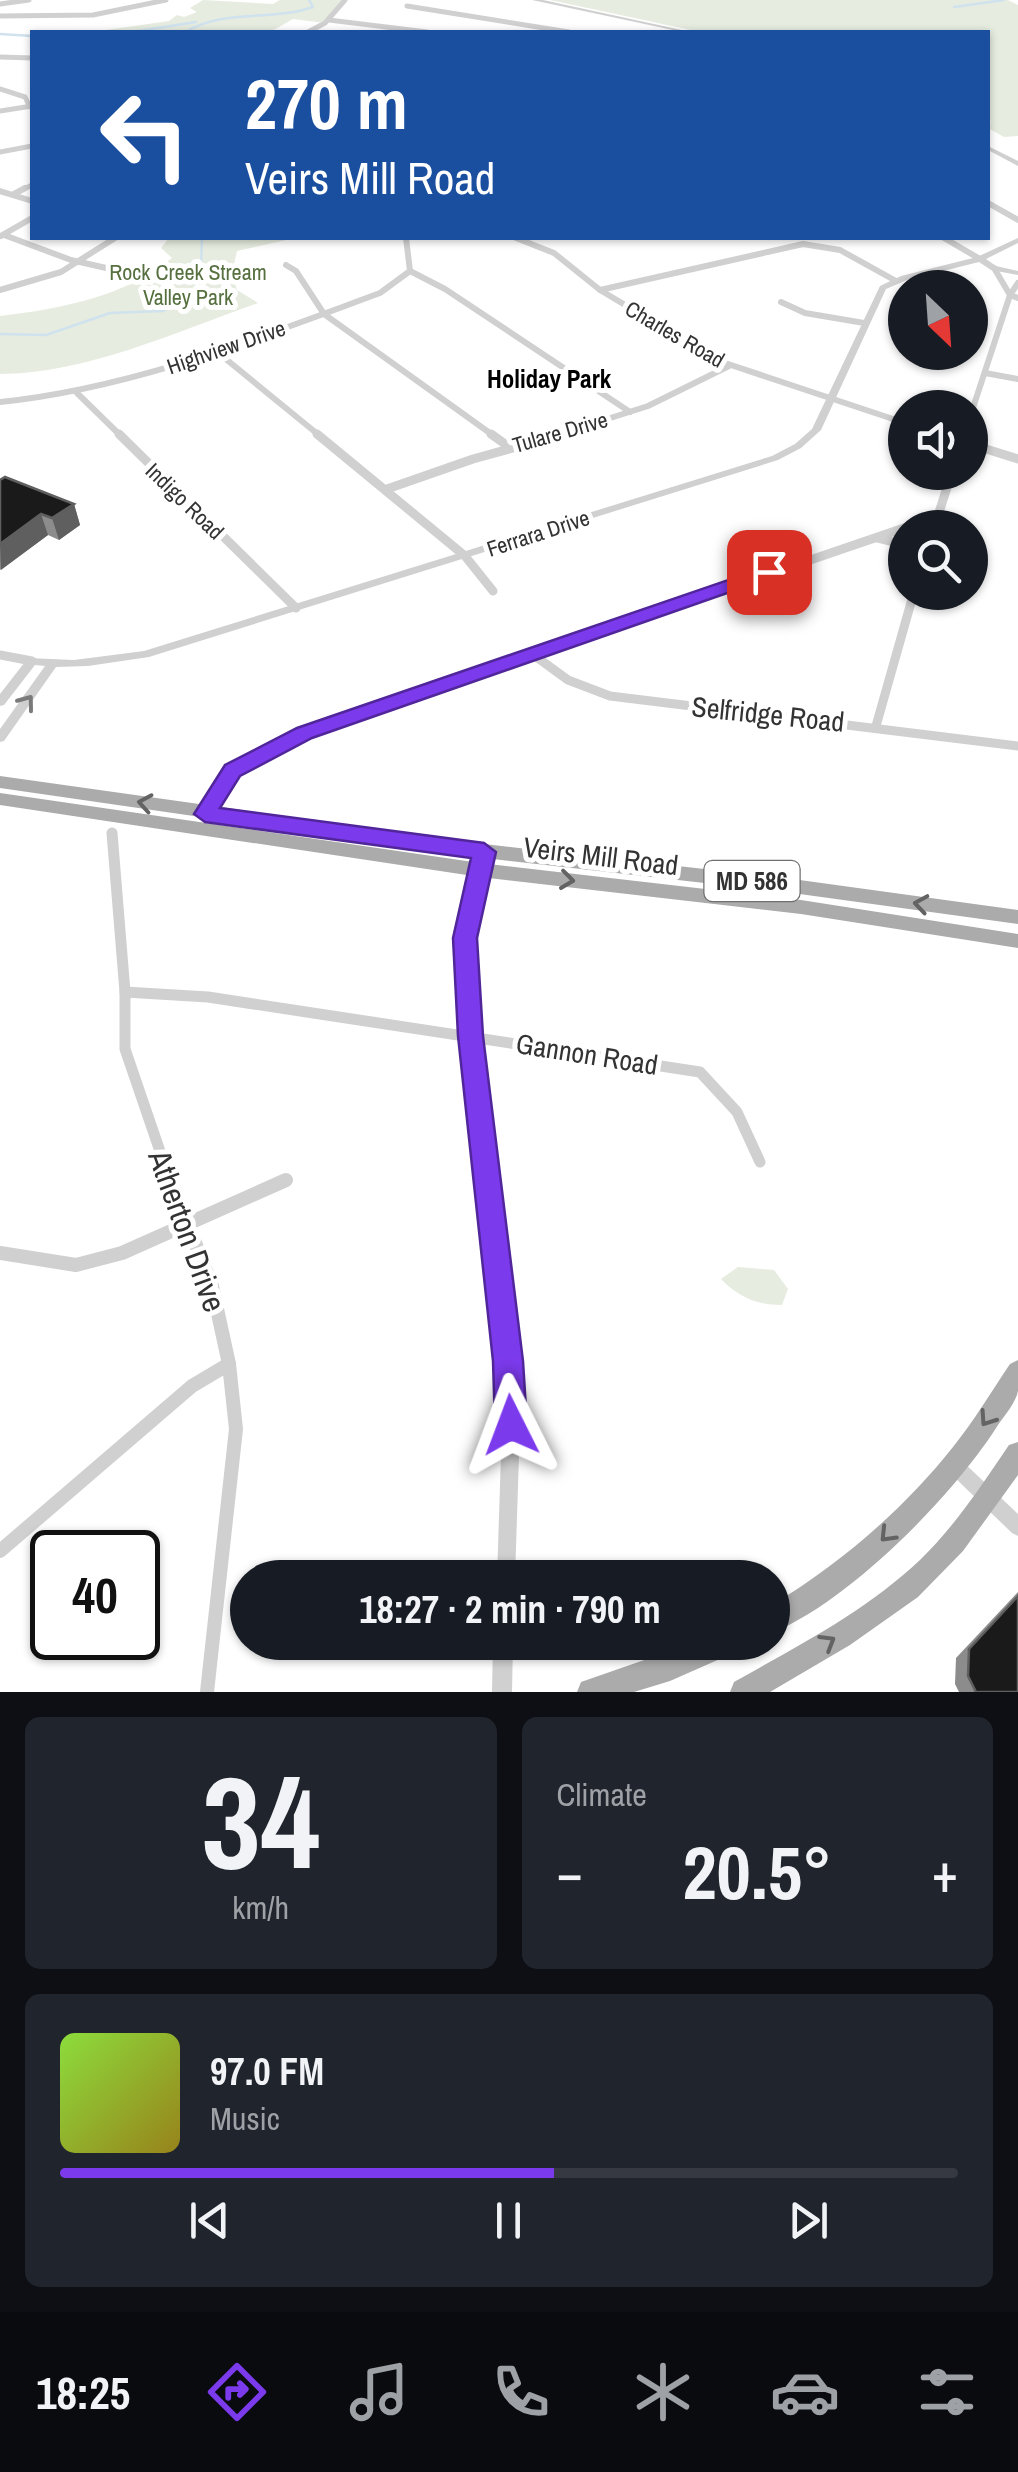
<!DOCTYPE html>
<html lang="en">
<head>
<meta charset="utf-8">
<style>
	body { margin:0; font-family:"Archivo Narrow",sans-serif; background:#20242c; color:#f1f3f6; height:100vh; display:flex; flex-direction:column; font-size:38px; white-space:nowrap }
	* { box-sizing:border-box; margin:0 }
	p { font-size:32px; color:#9ea1a6 }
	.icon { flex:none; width:55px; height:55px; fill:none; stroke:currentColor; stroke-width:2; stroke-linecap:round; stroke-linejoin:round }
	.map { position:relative; height:1692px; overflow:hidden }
	.drawer { display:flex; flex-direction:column; gap:25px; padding:25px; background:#0d0f14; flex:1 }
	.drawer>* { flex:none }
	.banner { position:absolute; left:30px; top:30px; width:960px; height:210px; border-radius:0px; box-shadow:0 2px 8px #0004; background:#1a4fa0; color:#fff; overflow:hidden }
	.needle { width:65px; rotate:155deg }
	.fabs { position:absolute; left:888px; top:270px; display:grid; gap:20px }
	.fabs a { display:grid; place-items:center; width:100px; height:100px; border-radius:50%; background:#171b24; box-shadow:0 2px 8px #0004; font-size:50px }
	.speed { position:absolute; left:30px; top:1530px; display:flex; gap:20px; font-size:50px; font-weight:700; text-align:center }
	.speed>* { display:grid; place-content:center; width:130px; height:130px; border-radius:50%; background:#171b24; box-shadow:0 2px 8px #0004; line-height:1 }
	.speed .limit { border:5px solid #111; border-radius:15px; background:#fff; color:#111 }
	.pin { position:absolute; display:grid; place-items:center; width:85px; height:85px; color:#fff; margin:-42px; border-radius:20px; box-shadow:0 5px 15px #0006 }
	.me { position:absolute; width:110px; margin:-55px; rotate:357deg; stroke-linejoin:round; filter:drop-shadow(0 0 8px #0008) }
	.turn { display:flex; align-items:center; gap:35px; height:210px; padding:0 50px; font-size:45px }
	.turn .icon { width:130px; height:130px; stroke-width:2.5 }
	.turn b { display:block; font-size:70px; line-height:85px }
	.big { font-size:75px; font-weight:700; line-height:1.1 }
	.drawer .widget { flex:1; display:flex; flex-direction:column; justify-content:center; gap:15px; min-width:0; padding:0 35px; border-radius:15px; background:#20242c }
	.drawer .dial { align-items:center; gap:0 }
	.dial b { font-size:130px; line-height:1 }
	.song { display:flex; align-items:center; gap:30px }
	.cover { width:120px; height:120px; border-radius:15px; background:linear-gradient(135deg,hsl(90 70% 55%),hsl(50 70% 35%)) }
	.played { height:10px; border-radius:5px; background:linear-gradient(90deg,#7c3aed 55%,#363941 55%) }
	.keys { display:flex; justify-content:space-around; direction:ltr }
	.heat { display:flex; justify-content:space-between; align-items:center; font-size:55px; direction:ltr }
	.drawer .tiles { flex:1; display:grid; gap:25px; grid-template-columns:1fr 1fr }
	.widget:last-child { grid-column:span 2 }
	.trip { position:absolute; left:230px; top:1560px; width:560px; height:100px; border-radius:50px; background:#171b24; box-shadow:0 2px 8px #0004; font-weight:700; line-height:100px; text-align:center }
	.tabs { display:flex; height:160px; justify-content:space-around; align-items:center; background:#090b0e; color:#9ea1a6 }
	.tabs .icon { width:70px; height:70px }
	.tabs .active { color:#7c3aed }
	.tabs b { font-size:45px; color:#f1f3f6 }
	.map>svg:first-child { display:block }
	.green { fill:#e6ecdf }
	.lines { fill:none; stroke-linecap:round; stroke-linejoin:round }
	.stream { stroke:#cfe2ee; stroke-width:2.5 }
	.minor-far4 { stroke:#d0d0d0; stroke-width:5 }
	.minor-far3 { stroke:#d0d0d0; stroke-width:6 }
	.minor-far2 { stroke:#d0d0d0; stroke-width:9 }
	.minor-far1 { stroke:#d0d0d0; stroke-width:11 }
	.minor { stroke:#d0d0d0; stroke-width:14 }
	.tertiary { fill:#d0d0d0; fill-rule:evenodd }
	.primary { fill:#ababab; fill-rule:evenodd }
	.wall { fill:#8c8c8c }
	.shaded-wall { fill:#5f5f5f }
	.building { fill:#1a1a1a; stroke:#5f5f5f; stroke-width:2.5 }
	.oneway { stroke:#7a7a7a }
	.oneway2 { stroke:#636363 }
	.route { fill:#7c3aed; stroke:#51269a; stroke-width:2.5 }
	.labels { text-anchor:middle; stroke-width:10; stroke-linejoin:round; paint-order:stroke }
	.far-park-label { font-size:22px; fill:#56703f; stroke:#fff }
	.far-street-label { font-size:22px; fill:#333; stroke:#fff }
	.far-neighbourhood-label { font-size:25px; font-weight:bold; fill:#000; stroke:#fff }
	.shield { fill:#fff; stroke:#707070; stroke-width:2.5 }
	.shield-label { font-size:25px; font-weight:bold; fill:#333 }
	.street-label { font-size:28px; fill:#333; stroke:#fff }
	.near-street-label { font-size:32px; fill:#333; stroke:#fff }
</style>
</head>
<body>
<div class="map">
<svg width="1018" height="1692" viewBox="0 0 1018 1692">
	<rect width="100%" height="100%" fill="#fff"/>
	<g class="green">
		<path d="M203,0L273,4L280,0H345L325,23L293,19L270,32H92L169,21L177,15L184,17L197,12L190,8Z"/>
		<path d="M550,0H1008L1018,5V136L1004,137L988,128L991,121L988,119V32H700Z"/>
		<path d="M169,238H295L237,251L232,273L237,290L258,303C175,332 88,373 0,374V316C59,309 125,297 172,258L161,248Z"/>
		<path d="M738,1267L774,1270L788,1289L782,1305C757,1305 738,1297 721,1279Z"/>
	</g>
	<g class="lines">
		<g class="stream">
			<path d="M954,7L1004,0"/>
			<path d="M98,32H113"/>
			<path d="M132,32L196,22"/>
			<path d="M185,32C226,8 270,22 313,7L309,0"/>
			<path d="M0,34L32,36"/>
			<path d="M0,334L46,335L110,313L163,311L193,295L201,265L202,238"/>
		</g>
		<g class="minor-far4">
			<path d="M0,4L29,0"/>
			<path d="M407,6L569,32"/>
			<path d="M0,16L93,15L166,0"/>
			<path d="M329,20L427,32"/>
			<path d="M308,32L325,23L345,0"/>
			<path d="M0,57L32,58"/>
			<path d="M0,89L25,97L30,107"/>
			<path d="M0,111L32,106"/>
			<path d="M0,152L32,146"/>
			<path d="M20,191L32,185"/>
		</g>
		<g class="minor-far3">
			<path d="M0,191L32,201"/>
			<path d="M14,194L25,188"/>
			<path d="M988,203L1018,220"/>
			<path d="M4,235L71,260L137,275"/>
			<path d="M1,236L32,218"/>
			<path d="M516,238L554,253L600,290L719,361L905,423"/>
			<path d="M944,238L980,259"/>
			<path d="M286,265L296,271L324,314L494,436"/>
			<path d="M410,271L445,289L630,412"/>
			<path d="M1018,283L1010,295L1018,298"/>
			<path d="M0,290L61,272L115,238"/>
			<path d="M600,290L803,244L840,250L896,281"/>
			<path d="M781,302L805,313L864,323"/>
			<path d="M216,351L320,436"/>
			<path d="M985,373L1018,379"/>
			<path d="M77,393L121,436"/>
			<path d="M0,402C133,388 255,339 380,293L410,271L406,238"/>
			<path d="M970,417L1010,295L994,268"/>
			<path d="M554,436L648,406L729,366"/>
		</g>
		<g class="minor-far2">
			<path d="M119,434L296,608"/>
			<path d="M317,434L465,556L493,591"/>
			<path d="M491,434L508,446"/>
			<path d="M970,444L1018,459"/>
			<path d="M387,489L473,459L563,434"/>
			<path d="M934,528L952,472"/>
			<path d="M877,538L905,545"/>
			<path d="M531,653L568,680L610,696L1018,746"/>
			<path d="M0,655L32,661"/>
			<path d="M876,726L914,592"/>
			<path d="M265,753L305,733L939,516"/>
		</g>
		<g class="minor-far1">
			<path d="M205,813L233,770L270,751"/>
			<path d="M112,833L125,992V1049L164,1163"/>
			<path d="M125,992L208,997L700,1072L737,1112L760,1162"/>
		</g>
		<g class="minor">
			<path d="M163,1161L212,1286L229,1364L236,1429L207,1692"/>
			<path d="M0,1253L76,1265L122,1253L286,1180"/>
			<path d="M0,1551L192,1386L229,1364"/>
		</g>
		<g class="tertiary">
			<path d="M532,0H543L691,32H682Z"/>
			<path d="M988,146L1018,161V166L988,150Z"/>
			<path d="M1018,238V243L986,259L996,266L1018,271V275L991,270L979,262L907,280L886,289L821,430L801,448L778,460L149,657L88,666L56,667L4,741L0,742V729L45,666L35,665L4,705L0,706V694L28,658L74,660L144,651L772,456L795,444L812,429L880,286L901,276L977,257Z"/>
			<path d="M484,846L488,848L490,851L472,938L478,1036L516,1361L520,1425L515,1578H497L502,1425L500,1361L464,1036L458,938L478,851L480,848Z"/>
			<path d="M955,1457L961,1460L1018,1514V1536L1012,1533L949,1472L946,1466L949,1460Z"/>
			<path d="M493,1642H513L512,1692H492Z"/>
		</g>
		<g class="primary">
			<path d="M0,776L484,844L785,878L1018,910V924L785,892L484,858L0,788Z"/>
			<path d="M0,793L480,863L801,900L1018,934V948L801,914L480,877L0,805Z"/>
			<path d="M1018,1360C1018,1370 1018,1382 1018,1391C1016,1402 1005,1415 998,1425C953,1496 851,1600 772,1633V1605C841,1563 903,1510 953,1447C974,1421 991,1392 1010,1364Z"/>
			<path d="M1018,1442V1475L963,1551L918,1597L850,1645L770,1692H730L734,1682C798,1646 866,1611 920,1560C955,1526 982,1485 1009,1445Z"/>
			<path d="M696,1642H742L738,1651L670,1681L634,1692H577L581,1682Z"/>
		</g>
	</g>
	<g class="wall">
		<path d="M0,480L74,504L80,525L59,540L48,535L0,570Z"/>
		<path d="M1018,1592V1692H959L955,1684L956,1658Z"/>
	</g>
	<g class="shaded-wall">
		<path d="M74,504L80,525L59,540L52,518Z"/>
		<path d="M41,514L48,535L1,570L0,544Z"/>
	</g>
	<g class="building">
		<path d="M5,477L74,504L52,518L41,514L0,544V480Z"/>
		<path d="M1018,1596V1692H976L968,1676L969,1649Z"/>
	</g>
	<defs><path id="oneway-chevron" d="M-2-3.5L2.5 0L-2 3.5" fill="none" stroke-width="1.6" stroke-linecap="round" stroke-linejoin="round" transform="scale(2.5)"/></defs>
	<use class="oneway" href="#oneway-chevron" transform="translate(27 702) rotate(-53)"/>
	<g class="oneway2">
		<use href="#oneway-chevron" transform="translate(145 803) rotate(-170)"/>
		<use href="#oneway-chevron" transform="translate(567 880) rotate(7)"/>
		<use href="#oneway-chevron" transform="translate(921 904) rotate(-171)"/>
		<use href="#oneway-chevron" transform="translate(987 1419) rotate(124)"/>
		<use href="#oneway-chevron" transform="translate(887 1535) rotate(134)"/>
		<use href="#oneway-chevron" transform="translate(828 1642) rotate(-31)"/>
	</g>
	<path class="route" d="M769,566L779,572L776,576L312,738L240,776L220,808L484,843L496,852L477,938L483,1036L523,1361L527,1425L522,1436L511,1441L500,1436L495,1425L493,1361L458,1036L453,938L471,858L205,822L194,814L225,765L297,728Z"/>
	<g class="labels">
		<g class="far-park-label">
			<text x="188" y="280">Rock Creek Stream<tspan x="188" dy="25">Valley Park</tspan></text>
		</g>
		<g class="far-street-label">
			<text transform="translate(675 334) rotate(30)" y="8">Charles Road</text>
			<text transform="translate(226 347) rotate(-19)" y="8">Highview Drive</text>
			<text transform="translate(560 432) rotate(-16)" y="8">Tulare Drive</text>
			<text transform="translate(185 501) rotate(44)" y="8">Indigo Road</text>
			<text transform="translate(538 533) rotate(-18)" y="8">Ferrara Drive</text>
		</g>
		<g class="far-neighbourhood-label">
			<text x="549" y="388">Holiday Park</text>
		</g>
		<rect class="shield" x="704.5" y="861" width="95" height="40" rx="8"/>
		<g class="shield-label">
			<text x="752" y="890">MD 586</text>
		</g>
		<g class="street-label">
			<text transform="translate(768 714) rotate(6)" y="10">Selfridge Road</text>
			<text transform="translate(601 856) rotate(7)" y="10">Veirs Mill Road</text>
			<text transform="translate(587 1054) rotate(9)" y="10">Gannon Road</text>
		</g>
		<g class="near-street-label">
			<text transform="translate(187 1231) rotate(70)" y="11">Atherton Drive</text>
		</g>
	</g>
</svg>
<div class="fabs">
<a><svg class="needle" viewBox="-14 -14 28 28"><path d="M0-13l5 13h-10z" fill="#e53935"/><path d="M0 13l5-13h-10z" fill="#9ea1a6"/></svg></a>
<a><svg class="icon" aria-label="sound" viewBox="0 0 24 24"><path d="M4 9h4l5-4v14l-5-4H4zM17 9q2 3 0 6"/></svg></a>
<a><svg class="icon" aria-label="search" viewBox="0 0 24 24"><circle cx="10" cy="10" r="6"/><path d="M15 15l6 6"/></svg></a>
</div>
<div class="speed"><div class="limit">40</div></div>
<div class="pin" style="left:769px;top:572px;background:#d93025"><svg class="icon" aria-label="arrive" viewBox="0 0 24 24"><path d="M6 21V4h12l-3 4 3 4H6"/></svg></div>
<svg class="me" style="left:511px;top:1425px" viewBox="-20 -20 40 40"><path d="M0-17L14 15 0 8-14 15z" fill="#7c3aed" stroke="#fff" stroke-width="4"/></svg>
<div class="trip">18:27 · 2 min · 790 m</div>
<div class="banner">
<div class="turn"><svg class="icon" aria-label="left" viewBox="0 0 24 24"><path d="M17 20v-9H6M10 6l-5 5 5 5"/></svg><div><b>270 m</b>Veirs Mill Road</div></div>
</div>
</div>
<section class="drawer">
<div class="tiles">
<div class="widget dial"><b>34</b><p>km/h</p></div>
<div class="widget"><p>Climate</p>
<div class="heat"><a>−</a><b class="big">20.5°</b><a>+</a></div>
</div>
<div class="widget">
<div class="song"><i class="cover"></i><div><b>97.0 FM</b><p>Music</p></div></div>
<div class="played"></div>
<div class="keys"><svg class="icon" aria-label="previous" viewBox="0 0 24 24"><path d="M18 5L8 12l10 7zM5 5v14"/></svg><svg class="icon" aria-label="pause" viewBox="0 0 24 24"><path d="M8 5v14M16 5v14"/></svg><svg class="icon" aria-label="next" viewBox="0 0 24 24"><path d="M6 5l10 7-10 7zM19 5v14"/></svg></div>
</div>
</div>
</section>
<nav class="tabs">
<b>18:25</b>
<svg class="icon active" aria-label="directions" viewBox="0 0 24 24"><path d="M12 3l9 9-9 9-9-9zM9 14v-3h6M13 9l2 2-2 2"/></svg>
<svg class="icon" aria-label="music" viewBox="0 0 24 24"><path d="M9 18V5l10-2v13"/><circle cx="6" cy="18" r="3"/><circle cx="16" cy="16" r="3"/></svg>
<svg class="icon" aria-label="phone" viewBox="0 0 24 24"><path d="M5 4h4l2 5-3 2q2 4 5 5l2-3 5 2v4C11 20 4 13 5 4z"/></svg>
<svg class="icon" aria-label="climate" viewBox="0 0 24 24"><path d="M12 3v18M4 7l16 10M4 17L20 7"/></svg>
<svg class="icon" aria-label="car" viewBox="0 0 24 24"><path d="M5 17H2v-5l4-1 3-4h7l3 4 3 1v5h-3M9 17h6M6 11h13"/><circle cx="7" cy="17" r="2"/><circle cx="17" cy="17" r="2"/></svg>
<svg class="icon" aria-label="filters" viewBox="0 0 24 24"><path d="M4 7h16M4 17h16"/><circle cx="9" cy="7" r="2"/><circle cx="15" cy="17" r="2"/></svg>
</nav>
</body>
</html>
